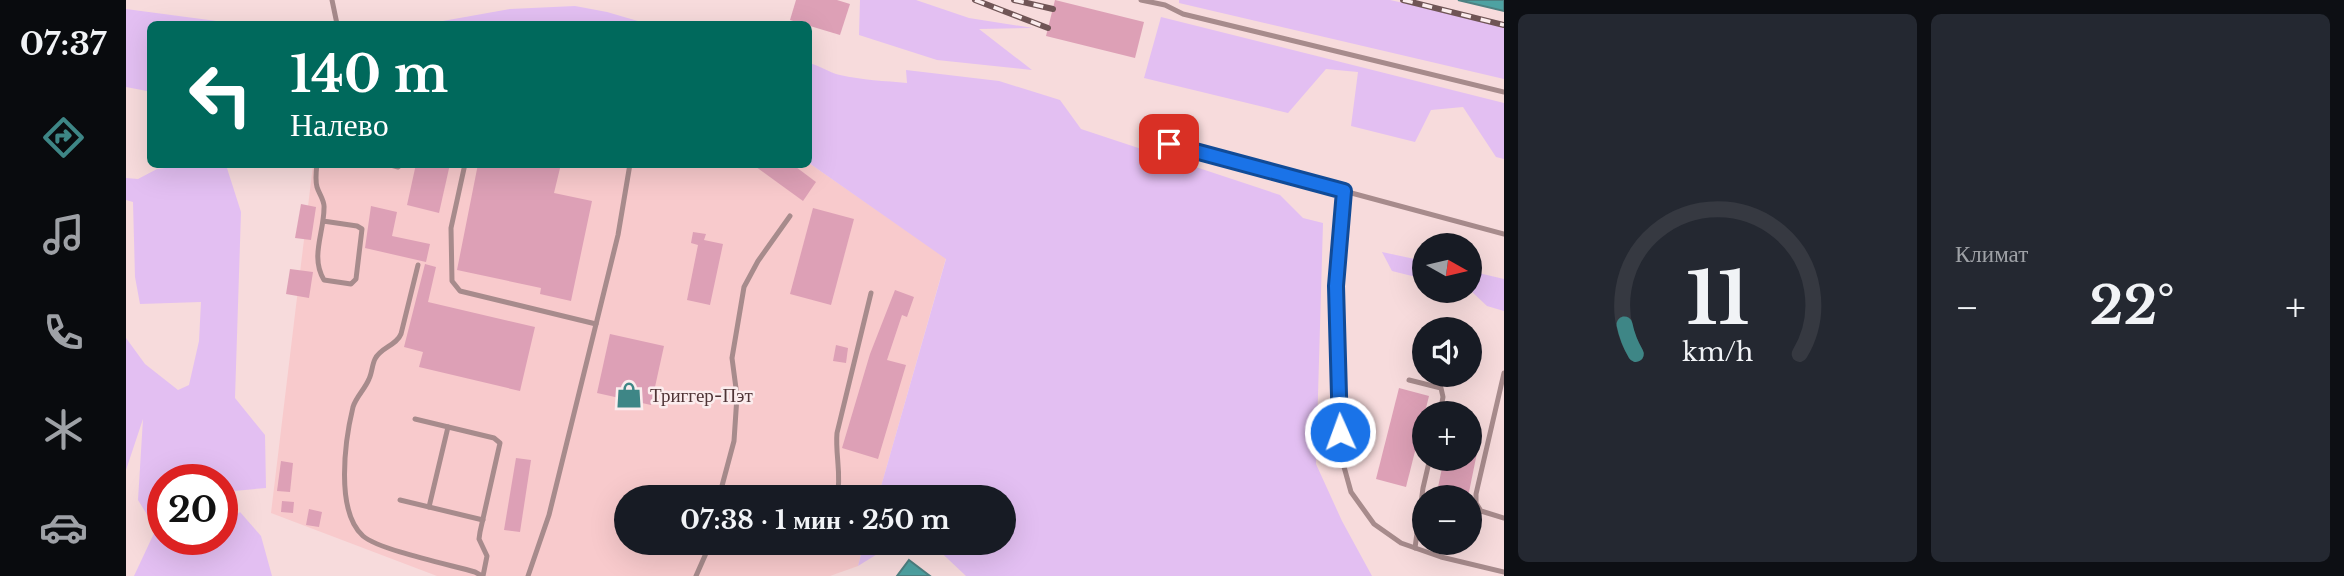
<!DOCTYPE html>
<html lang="ru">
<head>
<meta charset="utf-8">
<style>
	body { margin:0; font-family:"Libre Baskerville",serif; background:#242831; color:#f1f3f6; height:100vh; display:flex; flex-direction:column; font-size:26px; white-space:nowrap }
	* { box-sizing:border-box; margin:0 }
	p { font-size:23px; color:#9ea1a6 }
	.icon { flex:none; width:38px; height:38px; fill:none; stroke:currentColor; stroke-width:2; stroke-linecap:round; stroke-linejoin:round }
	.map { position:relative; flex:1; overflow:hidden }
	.sheet { display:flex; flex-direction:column; gap:14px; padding:14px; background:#0d0f14; width:840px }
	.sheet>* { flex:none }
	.top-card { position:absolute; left:21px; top:21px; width:665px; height:147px; border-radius:10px; box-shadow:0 7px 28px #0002; background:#00695c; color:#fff; overflow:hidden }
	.needle { width:46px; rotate:98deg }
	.fabs { position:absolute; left:1286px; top:233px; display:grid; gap:14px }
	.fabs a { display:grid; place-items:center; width:70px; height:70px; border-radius:50%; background:#171b24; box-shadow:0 7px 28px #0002; font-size:35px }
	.speed { position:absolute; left:21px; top:464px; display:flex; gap:14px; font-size:35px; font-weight:700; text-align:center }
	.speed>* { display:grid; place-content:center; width:91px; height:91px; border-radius:50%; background:#171b24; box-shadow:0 7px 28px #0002; line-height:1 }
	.speed .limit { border:10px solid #d22; background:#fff; color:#111 }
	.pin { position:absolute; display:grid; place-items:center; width:60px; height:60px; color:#fff; margin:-30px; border-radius:14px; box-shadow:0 4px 10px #0006 }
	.me { position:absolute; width:77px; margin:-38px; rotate:358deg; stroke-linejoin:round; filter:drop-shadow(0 0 5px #0008) }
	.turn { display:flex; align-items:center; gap:24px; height:147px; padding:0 28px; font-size:32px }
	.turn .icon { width:91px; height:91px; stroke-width:2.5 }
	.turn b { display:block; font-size:49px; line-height:60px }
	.big { font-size:52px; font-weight:700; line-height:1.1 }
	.sheet .tile { flex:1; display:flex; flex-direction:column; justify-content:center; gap:10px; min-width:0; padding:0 24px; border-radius:10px; background:#242831 }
	.sheet .dial { align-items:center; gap:0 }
	.dial svg { height:182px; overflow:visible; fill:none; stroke:#363941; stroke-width:7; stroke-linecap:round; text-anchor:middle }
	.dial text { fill:#f1f3f6; stroke:none }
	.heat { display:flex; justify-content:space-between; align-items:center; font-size:38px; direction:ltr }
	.sheet .tiles { flex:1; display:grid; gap:14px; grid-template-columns:repeat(2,1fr) }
	.trip { position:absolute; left:488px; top:485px; width:402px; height:70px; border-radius:35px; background:#171b24; box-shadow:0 7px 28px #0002; font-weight:700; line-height:70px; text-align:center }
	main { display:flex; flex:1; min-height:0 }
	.tab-bar { display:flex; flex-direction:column; width:126px; justify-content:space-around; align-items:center; background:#090b0e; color:#9ea1a6 }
	.tab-bar .icon { width:49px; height:49px }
	.tab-bar .on { color:#3e8686 }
	.tab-bar b { font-size:32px; color:#f1f3f6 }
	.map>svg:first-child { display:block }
	.built { fill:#f8cacc }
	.green { fill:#e3bff2 }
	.water { fill:#4ea2a2; stroke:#4e8182; stroke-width:2 }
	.building { fill:#dda0b6 }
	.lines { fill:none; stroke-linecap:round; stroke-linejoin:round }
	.service { stroke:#a78b8c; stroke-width:5 }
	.rail-casing { stroke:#705556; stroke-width:6 }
	.rail { stroke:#fbeced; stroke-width:3.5; stroke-dasharray:10; stroke-linecap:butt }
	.route-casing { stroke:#114b97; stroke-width:18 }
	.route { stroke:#1a73e8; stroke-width:12 }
	.labels { text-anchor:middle; stroke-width:5; stroke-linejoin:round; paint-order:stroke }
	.poi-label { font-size:19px; fill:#4f3436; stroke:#fbeced; text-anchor:start }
</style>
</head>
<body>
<main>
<nav class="tab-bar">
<b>07:37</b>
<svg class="icon on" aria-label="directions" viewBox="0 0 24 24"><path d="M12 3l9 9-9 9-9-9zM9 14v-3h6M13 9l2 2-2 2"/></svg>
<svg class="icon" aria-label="music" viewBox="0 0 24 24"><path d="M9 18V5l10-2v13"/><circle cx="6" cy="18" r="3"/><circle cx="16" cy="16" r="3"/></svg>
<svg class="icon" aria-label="phone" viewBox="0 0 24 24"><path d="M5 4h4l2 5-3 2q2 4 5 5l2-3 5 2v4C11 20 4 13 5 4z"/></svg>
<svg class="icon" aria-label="climate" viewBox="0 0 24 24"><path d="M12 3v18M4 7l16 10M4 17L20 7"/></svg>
<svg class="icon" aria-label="car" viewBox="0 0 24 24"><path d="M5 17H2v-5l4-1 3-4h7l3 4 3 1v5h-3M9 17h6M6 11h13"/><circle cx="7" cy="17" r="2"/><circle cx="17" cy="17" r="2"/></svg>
</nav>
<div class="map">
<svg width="1378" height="576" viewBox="0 0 1378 576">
	<rect width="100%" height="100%" fill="#f7dbdc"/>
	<path class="built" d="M683,163L820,258L752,497H500V542L738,543L732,566L704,576H311L145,513L187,165L682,164Z"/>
	<g class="green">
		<path d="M734,0H790L843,18L907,28L853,29L906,70L811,60L733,35Z"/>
		<path d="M1053,0H1264L1378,25V79L1053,3Z"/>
		<path d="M449,6L481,12L522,24H300L384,9Z"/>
		<path d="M0,9L113,24H24V78L21,91L0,87Z"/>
		<path d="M1035,17L1378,103V159L1370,157L1337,107L1305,110L1289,142L1225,126L1232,72L1200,69L1162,113L1018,78Z"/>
		<path d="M682,63C694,65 703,73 714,75C736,80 759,81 781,83L780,70L873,81L934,100L955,129L1154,195L1177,218L1197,223L1190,464L1216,521L1246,576H840L805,543L878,542V497H752L820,259L683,163Z"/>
		<path d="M63,165H100L115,212L109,398L139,435L140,488L96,492V480H37V539H96V525L114,512L135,536L146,576H8L30,529L12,500L17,419L0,470V338L19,364L52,390L63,385L73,341L75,302L14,304L9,277L7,202L0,200V178L12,179L31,169Z"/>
		<path d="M1256,252L1298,261V279L1266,271Z"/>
		<path d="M1344,271L1378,279V311L1361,306L1344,290Z"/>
		<path d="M738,543L739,542L769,543L732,566Z"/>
	</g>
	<g class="water">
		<path d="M1332,0H1378V11Z"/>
		<path d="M783,560L804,576H771Z"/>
	</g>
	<g class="building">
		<path d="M670,0H711L724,4L714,35L664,20Z"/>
		<path d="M929,0L1018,22L1009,58L920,36Z"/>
		<path d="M290,164H324L313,213L281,205Z"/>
		<path d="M352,164H435L428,193L466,201L445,301L414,294L415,288L331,270Z"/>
		<path d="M626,164H666L690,182L677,201Z"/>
		<path d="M175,204L190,207L185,240L169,238Z"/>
		<path d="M245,206L271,212L266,236L304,244L300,262L239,248Z"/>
		<path d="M687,208L728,219L705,305L664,294Z"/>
		<path d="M567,232L580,234L578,240L597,244L584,305L561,300L572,245L565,243Z"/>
		<path d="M299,264L310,267L302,302L409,327L394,391L293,367L297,352L278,347Z"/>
		<path d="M164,269L187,272L183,298L160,294Z"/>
		<path d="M769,290L788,297L781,317L776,315L761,360L780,365L752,459L716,448L744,354Z"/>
		<path d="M484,334L538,346L525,405L471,393Z"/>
		<path d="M710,345L722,348L720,363L707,361Z"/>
		<path d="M1273,388L1303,396L1280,487L1250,479Z"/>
		<path d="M1344,436L1354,438L1342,497H1310L1318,458H1344Z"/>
		<path d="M390,458L405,460L394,532L378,530Z"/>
		<path d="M155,461L167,463L164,492L151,491Z"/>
		<path d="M156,501L168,502L167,513L155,512Z"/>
		<path d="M183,509L196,512L193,527L180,525Z"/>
	</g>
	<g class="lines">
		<g class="service">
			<path d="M206,0L211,24"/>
			<path d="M1015,0L1039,5L1057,14L1378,92"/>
			<path d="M1043,144L1218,191L1210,286L1215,456L1225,492L1248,524L1275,543L1315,557L1378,572"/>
			<path d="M191,164C190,172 189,180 191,187C193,194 199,201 198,208C198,233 184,257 198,280L225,284L230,279L236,229L231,226L197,221"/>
			<path d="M261,164L272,167L276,164"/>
			<path d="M339,164L325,228L326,281L334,291L470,324"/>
			<path d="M1218,191L1378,234"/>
			<path d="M292,265L275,334C270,346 255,347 249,359C246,365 246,373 243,379C239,389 230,397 227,407C219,440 209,511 237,536C253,550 325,565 349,572L356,576"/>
			<path d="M1378,373L1350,494V503L1355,511L1378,518"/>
			<path d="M1283,380L1315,388L1317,397L1314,413"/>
			<path d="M289,419L368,438L374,443L354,532L353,539L361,556L357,576"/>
			<path d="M593,497L608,441L611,396L606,358L618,287L632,261L664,216"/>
			<path d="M711,497C716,476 709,454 711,433L745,293"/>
			<path d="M274,500L357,520"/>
			<path d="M303,507L322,427"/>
			<path d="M1289,548L1297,488L1304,458"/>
			<path d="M402,576L423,515L492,235L504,164"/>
			<path d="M570,576L585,542"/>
		</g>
		<g class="rail-casing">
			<g id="rail">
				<path d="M849,0L922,28"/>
				<path d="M888,0L927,9"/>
				<path d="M1277,0L1378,25"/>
			</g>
		</g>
		<use href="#rail" class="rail"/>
	</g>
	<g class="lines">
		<g class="route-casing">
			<path id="route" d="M1043,144L1218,191L1210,286L1214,432"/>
		</g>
		<use href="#route" class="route"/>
	</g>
	<defs>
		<g id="shop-bare" transform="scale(2.1)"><path d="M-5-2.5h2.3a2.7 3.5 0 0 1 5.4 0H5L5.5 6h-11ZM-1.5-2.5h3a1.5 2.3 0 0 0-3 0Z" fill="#3e8686" stroke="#fbeced" stroke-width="2.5" paint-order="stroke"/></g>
	</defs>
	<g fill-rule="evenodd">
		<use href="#shop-bare" x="503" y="395"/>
	</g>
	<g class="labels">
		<g class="poi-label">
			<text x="524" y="402">Триггер-Пэт</text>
		</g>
	</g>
</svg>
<div class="fabs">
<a><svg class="needle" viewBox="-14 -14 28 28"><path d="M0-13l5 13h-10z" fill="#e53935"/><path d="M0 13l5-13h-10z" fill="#9ea1a6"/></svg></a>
<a><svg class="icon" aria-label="sound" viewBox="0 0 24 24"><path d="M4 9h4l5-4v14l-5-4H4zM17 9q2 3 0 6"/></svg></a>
<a>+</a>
<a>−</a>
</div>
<div class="speed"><div class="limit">20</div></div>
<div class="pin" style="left:1043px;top:144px;background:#d93025"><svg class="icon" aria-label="arrive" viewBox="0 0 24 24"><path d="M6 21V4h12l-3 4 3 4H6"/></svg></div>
<svg class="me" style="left:1214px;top:432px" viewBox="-20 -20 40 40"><circle r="17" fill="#1a73e8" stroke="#fff" stroke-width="3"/><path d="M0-11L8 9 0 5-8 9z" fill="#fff"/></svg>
<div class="trip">07:38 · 1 мин · 250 m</div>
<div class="top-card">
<div class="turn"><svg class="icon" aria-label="left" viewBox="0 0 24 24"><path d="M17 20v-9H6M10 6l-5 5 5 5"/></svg><div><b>140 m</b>Налево</div></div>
</div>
</div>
<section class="sheet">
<div class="tiles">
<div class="tile dial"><svg viewBox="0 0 100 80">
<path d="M14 69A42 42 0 1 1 86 69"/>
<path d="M14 69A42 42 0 0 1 9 56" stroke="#3e8686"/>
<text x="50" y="56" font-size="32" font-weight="700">11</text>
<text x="50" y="72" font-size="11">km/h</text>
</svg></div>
<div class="tile"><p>Климат</p>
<div class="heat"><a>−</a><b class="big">22°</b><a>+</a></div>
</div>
</div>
</section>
</main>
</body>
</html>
